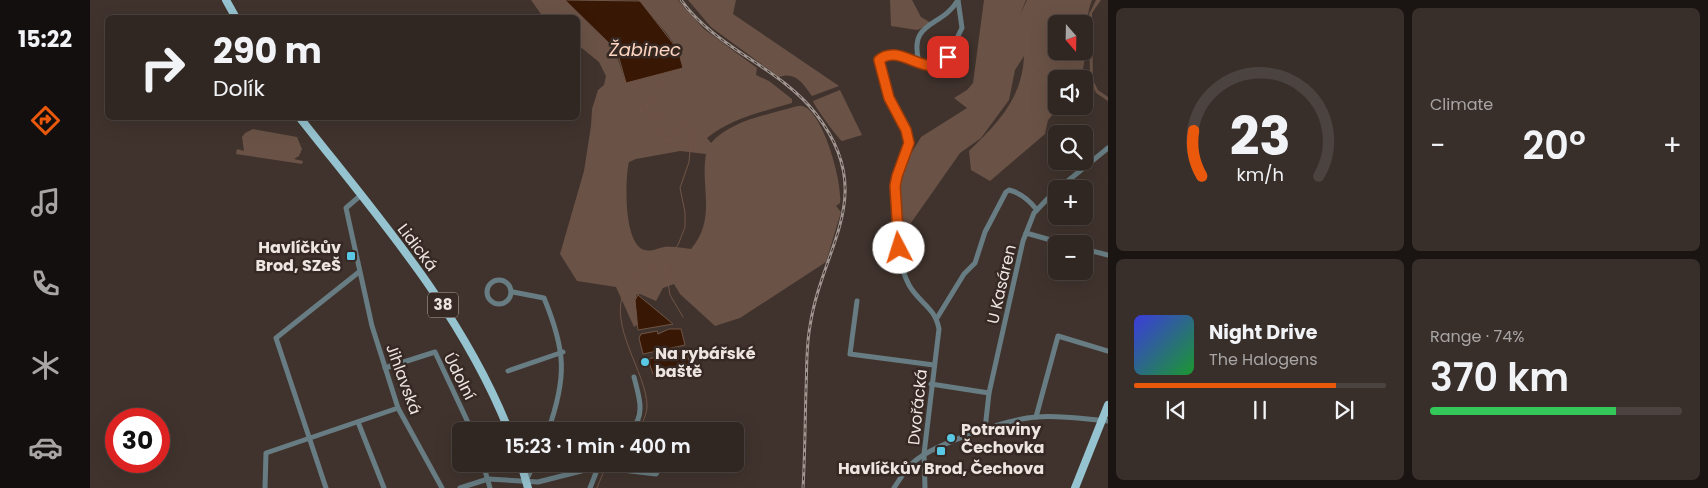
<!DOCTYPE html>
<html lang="en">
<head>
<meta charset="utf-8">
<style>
	body { margin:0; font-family:Poppins,sans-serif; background:#382e2a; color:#f1f3f6; height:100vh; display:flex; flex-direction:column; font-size:19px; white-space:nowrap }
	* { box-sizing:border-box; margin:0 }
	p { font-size:16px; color:#a8a5a5 }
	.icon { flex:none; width:28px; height:28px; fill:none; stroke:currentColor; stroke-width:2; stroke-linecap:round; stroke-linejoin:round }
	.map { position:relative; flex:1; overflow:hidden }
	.side { display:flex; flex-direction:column; gap:8px; padding:8px; background:#1a1513; width:600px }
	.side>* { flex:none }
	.hud { position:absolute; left:15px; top:15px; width:475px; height:105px; border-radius:8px; box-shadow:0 5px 20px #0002,0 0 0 1px #4b4340; background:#302622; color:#f1f3f6; overflow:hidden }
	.needle { width:32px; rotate:160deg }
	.fabs { position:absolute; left:958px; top:15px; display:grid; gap:10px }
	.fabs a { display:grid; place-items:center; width:45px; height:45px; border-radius:8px; background:#302622; box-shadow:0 5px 20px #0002,0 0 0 1px #4b4340; font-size:25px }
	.speed { position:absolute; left:15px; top:408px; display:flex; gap:10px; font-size:25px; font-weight:700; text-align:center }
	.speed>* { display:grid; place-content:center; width:65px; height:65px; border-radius:50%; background:#302622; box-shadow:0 5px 20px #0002,0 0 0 1px #4b4340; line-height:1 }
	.speed .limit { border:8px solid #d22; background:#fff; color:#111 }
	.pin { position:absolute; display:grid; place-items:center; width:42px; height:42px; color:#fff; margin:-21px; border-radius:10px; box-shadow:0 2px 8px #0006 }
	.me { position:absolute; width:55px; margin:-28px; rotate:355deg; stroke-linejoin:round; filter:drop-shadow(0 0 4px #0008) }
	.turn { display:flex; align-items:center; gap:18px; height:105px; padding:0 25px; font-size:22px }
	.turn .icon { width:65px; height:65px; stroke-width:2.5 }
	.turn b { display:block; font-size:35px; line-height:42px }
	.big { font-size:38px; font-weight:600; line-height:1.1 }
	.side .widget { flex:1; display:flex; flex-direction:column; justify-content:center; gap:8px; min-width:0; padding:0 18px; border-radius:8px; background:#382e2a }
	.side .dial { align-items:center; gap:0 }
	.dial svg { height:130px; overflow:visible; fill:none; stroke:#4b4340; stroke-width:7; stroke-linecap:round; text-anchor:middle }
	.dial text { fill:#f1f3f6; stroke:none }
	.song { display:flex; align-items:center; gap:15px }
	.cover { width:60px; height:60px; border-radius:8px; background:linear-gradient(135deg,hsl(240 70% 55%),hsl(130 70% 35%)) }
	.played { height:5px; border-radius:2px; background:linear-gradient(90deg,#ea580c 80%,#4b4340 80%) }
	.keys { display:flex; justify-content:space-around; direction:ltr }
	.heat { display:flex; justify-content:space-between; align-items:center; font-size:28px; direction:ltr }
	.charge { height:8px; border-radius:4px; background:linear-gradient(90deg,#34c759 74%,#4b4340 0) }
	.side .tiles { flex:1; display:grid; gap:8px; grid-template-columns:repeat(2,1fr) }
	.trip { position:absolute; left:362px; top:422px; width:292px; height:50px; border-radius:8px; background:#302622; box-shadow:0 5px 20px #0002,0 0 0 1px #4b4340; font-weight:600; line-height:50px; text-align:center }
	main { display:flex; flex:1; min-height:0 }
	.tab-bar { display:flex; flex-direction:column; width:90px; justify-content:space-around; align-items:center; background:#130f0e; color:#a8a5a5 }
	.tab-bar .icon { width:35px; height:35px }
	.tab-bar .selected { color:#ea580c }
	.tab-bar b { font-size:22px; color:#f1f3f6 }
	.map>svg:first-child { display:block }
	.green { fill:#6a5246; fill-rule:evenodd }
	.water { fill:#381704; stroke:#6f5546 }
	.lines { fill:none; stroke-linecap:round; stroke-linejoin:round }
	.stream { stroke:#6f5546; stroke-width:1 }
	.minor { stroke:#677d83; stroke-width:5 }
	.primary { stroke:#95c3cf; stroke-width:8 }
	.rail-casing { stroke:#a09590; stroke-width:3 }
	.rail { stroke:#362923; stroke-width:1; stroke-dasharray:4; stroke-linecap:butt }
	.route-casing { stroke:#983908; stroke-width:12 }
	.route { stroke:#ea580c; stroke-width:9 }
	.poi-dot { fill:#59c8e4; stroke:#362923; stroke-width:2 }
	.labels { text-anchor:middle; stroke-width:5; stroke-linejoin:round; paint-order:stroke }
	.shield { fill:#362923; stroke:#b7ada8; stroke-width:1 }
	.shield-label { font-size:15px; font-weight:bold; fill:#eee5e1 }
	.poi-label { font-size:16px; font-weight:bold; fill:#eee5e1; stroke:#362923; text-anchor:start }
	.street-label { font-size:16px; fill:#eee5e1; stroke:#362923 }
	.water-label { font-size:18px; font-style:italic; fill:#fed5c0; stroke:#362923 }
</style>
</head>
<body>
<main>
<nav class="tab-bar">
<b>15:22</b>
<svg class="icon selected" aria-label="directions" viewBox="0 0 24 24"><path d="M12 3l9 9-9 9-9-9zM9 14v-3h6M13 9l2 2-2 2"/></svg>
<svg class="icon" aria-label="music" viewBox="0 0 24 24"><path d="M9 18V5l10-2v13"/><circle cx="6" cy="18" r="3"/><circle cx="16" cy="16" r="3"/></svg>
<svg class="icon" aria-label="phone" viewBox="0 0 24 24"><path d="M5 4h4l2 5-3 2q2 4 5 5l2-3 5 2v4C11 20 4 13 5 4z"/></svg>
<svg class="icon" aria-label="climate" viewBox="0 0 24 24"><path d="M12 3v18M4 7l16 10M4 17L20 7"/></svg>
<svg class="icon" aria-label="car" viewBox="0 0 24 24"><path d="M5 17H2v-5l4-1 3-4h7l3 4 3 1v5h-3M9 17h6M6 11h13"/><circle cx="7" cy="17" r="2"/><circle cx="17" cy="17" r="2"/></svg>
</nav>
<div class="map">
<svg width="1018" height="488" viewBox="0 0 1018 488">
	<rect width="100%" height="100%" fill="#40332d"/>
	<g class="green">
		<path d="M441,0H475L524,48L536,83L593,68L588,50L578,35L548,0H588L614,29L667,68L666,75L679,81L702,99V103C672,112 642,118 617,138L621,143C640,122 671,116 697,109C702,108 708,105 712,106C733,110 753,184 750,203L746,206L751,212L736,262L650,318L625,326L590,294L584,284L573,288L566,301L550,294L546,295L548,324L544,327L526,287L487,281L470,254L494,171L501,126L502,109L508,90L514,85L516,76L509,62L488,45V18L453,17ZM590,151L616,154C610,188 627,218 601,249C592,248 583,246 574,247C567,248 563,252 555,250C533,245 535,178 539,162L546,159Z"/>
		<path d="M598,0H646L643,14L749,86L722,96C713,83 705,71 689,77L621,27Z"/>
		<path d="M800,0H822L831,17L843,24L827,30L801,26Z"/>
		<path d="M894,0H936L930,15L937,0H1002C992,26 1000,52 990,79H966V106H971L958,120L955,134L900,181L881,170L879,151C908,123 932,99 934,56L925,70L919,100L891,138L870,153L816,230H813L809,226L807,203L811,200L807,197V177L831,137L877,108L864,98L877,90L883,83ZM966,24H994V51H966Z"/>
		<path d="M1006,0H1011L1002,13L1003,80L1008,90L1018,97V101L1006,93L1000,80L999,14Z"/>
		<path d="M750,90L772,135L752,141C749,140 724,106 723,101Z"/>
		<path d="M163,129L207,137L212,149L209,156L204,159L213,161L212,164L146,154L147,149L154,151L152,137L155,133Z"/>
	</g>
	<g class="water">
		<path d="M475,0L550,1L588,50L593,68L536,83L529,58L524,48Z"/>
		<path d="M548,295L583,324L548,330L545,300Z"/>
		<path d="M579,329H591L595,345L553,354L549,338L551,334L567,331L568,334Z"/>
		<path d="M592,351L597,354L600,366L598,372L563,374L558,359Z"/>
	</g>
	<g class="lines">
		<g class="stream">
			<path d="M573,78L569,90L561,98L562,104L551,107L550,110L557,117L565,114L576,122L568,136L571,139L581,140L588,125H596L602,130L599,162L590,188L595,212V227L588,245L581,253"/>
			<path d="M575,259V260"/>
			<path d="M575,264L580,295L593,317"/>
			<path d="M548,431C552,423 557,415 557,406C557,373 517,325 535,290C542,276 559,269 571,262"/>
			<path d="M507,488L514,471"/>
		</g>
		<g class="minor">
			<path d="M829,62C818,20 852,28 868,0"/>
			<path d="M855,62L872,28L868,0"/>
			<path d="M968,189L1018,148"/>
			<path d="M271,195L256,208L282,326L308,408L352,488"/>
			<path d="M936,233L975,244"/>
			<path d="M994,249L1018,255"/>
			<circle cx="409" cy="292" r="12"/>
			<path d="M423,292L454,298C476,351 477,377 458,431"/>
			<path d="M767,301L760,354L844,365"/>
			<path d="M847,318L874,274L885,263L895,232L916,192L919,190C931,193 940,201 947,210"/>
			<path d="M295,368L345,352L382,431"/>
			<path d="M418,371L473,352"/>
			<path d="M841,384L899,393"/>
			<path d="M946,417L968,336L1018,351"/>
			<path d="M268,422L294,488"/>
			<path d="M895,429L899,393L933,241L944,213L966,190"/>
			<path d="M541,431C556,414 549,397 544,377"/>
			<path d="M393,464L400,488"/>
			<path d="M436,481L444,464"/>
			<path d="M175,488L176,453L308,408"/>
			<path d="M236,488L186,338L269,272"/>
			<path d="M370,488L398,479L448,482L507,467L566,474L572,464"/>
			<path d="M500,488L509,465"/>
			<path d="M804,488C810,479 816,468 825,461C845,444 918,419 946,417C970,415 994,419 1018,421"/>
			<path d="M835,488L834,454L849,329C845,307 829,303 819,285C804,257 807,217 805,186L807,176L819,143L816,130L799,98L789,60C804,47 821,63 836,66C848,69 857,58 870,63"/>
		</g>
		<g class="primary">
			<path d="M136,0L146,18"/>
			<path d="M210,118C288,217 372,312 419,431"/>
			<path d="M431,464L438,488"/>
			<path d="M985,488L1018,405"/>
		</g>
		<g class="rail-casing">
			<path id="rail" d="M591,0C626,49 690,67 726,114C789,195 732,246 720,326C716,347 717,368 716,390C715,422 715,455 713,488"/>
		</g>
		<use href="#rail" class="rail"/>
	</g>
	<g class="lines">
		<g class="route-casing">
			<path id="route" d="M809,248L805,186L807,176L819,143L816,130L799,98L789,60C810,41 839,83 858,57"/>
		</g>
		<use href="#route" class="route"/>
	</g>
	<g class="poi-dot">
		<rect x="256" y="251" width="10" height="10" rx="2.5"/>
		<circle cx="555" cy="362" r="5"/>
		<circle cx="861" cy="438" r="5"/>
		<rect x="846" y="446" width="10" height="10" rx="2.5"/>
	</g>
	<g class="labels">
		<rect class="shield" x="338" y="292.5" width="30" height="25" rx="4"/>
		<g class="shield-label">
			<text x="353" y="310">38</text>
		</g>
		<g class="poi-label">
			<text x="251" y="253" text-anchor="end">Havlíčkův<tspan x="251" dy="18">Brod, SZeŠ</tspan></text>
			<text x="565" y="359">Na rybářské<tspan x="565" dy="18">baště</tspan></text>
			<text x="871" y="435">Potraviny<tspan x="871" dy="18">Čechovka</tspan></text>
			<text x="851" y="474" text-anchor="middle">Havlíčkův Brod, Čechova</text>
		</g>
		<g class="street-label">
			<text transform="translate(328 247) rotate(53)" y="6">Lidická</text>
			<text transform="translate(911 284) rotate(-77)" y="6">U Kasáren</text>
			<text transform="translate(370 376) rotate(63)" y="6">Údolní</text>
			<text transform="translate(314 379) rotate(70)" y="6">Jihlavská</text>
			<text transform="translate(827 407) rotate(-84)" y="6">Dvořácká</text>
		</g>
		<g class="water-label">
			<text x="555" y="56">Žabinec</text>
		</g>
	</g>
</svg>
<div class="fabs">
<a><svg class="needle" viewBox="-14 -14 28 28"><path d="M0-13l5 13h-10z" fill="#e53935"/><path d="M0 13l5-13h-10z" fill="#a8a5a5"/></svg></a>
<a><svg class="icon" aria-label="sound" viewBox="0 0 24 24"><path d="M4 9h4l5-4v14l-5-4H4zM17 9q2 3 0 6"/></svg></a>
<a><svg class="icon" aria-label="search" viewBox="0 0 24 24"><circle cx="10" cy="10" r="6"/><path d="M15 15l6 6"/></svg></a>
<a>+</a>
<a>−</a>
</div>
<div class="speed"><div class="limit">30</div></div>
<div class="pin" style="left:858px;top:57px;background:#d93025"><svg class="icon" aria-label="arrive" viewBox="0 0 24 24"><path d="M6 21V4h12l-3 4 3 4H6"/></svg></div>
<svg class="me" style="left:809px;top:248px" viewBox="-20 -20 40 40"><circle r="19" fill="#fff"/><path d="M0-13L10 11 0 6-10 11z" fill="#ea580c"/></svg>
<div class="trip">15:23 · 1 min · 400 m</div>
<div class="hud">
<div class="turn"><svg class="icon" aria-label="right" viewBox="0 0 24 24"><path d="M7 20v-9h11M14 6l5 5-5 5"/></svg><div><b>290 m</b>Dolík</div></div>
</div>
</div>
<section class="side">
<div class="tiles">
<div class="widget dial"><svg viewBox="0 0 100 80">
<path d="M14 69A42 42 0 1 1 86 69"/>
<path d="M14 69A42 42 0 0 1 9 41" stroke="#ea580c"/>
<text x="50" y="56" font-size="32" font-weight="700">23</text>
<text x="50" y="72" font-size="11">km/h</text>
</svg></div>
<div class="widget"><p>Climate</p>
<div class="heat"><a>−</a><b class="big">20°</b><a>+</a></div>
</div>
<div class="widget">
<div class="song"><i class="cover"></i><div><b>Night Drive</b><p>The Halogens</p></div></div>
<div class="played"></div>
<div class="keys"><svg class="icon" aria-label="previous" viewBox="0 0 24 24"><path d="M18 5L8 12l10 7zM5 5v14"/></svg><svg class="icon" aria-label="pause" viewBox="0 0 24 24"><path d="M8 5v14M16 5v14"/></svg><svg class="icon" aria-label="next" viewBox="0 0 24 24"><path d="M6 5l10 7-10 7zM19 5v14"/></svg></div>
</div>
<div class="widget"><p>Range · 74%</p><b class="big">370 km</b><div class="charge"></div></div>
</div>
</section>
</main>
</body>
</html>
